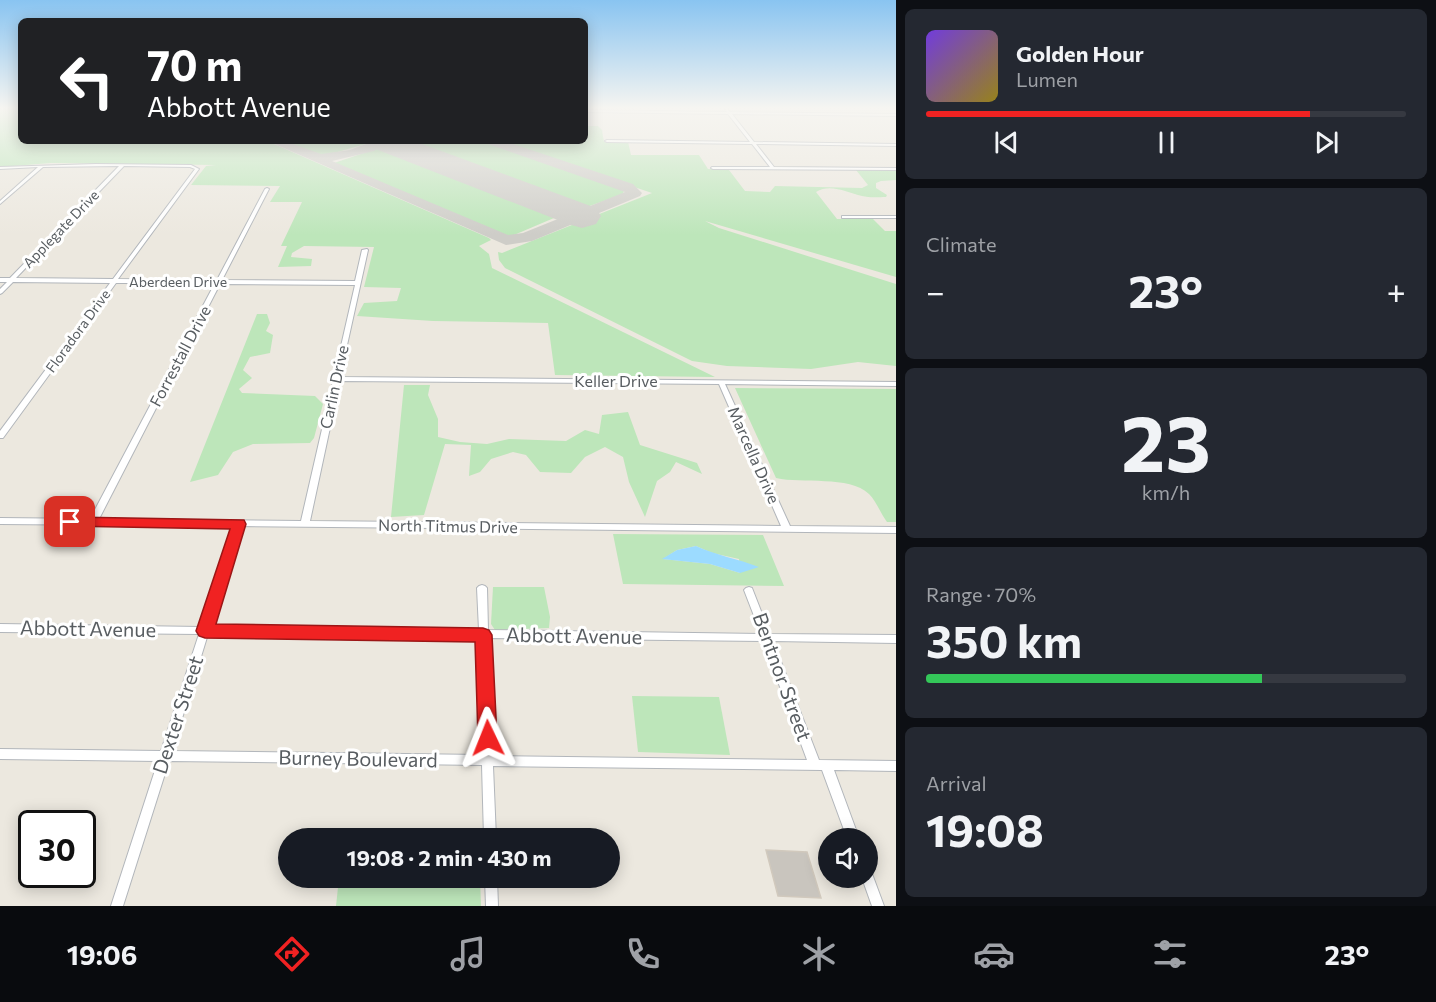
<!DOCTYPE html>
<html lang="en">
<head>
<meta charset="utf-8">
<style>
	body { margin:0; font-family:Commissioner,sans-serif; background:#242831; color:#f1f3f6; height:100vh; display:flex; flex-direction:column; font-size:22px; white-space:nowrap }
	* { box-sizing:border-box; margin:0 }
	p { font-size:20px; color:#9ea1a6 }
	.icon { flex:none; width:33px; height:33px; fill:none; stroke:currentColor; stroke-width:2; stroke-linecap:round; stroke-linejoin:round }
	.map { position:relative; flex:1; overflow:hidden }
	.details { display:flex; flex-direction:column; gap:9px; padding:9px; background:#0d0f14; width:540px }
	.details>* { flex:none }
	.banner { position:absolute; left:18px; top:18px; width:570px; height:126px; border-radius:9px; box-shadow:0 3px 15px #0003; background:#202124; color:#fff; overflow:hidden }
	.controls { position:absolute; left:818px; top:828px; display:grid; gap:12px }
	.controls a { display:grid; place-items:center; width:60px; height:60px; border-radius:50%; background:#171b24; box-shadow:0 3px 15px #0003; font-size:30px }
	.speed { position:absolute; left:18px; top:810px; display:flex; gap:12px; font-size:30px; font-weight:700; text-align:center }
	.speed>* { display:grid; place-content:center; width:78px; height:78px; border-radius:50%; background:#171b24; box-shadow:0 3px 15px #0003; line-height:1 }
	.speed .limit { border:3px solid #111; border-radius:9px; background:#fff; color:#111 }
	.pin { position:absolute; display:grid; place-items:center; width:51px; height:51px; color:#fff; margin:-26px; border-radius:12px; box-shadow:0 3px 9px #0006 }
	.me { position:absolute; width:66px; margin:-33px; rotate:358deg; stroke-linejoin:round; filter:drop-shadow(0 0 4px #0008) }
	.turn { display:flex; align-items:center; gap:21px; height:126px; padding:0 30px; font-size:27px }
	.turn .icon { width:78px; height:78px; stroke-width:2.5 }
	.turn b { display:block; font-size:42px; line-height:51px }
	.big { font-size:45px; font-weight:700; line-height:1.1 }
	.details .widget { flex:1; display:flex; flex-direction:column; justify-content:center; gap:9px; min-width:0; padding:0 21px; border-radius:9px; background:#242831 }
	.details .dial { align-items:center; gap:0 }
	.dial b { font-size:78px; line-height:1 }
	.song { display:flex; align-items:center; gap:18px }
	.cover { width:72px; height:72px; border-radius:9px; background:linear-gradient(135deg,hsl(260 70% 55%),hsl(50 70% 35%)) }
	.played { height:6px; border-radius:3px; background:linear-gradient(90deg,#f02222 80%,#363941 80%) }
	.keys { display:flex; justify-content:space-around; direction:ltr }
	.heat { display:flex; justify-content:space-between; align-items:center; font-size:33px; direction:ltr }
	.charge { height:9px; border-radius:4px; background:linear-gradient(90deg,#34c759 70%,#363941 0) }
	.trip { position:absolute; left:278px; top:828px; width:342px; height:60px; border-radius:30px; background:#171b24; box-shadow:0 3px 15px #0003; font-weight:700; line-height:60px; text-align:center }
	.menu { display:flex; height:96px; justify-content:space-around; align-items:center; background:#090b0e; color:#9ea1a6 }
	.menu .icon { width:42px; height:42px }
	.menu .active { color:#f02222 }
	.menu b { font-size:27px; color:#f1f3f6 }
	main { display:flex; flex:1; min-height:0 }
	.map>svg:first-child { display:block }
	.green { fill:#bde6ba; fill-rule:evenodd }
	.water { fill:#9cdbff }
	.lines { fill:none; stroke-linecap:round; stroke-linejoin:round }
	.taxiway { fill:#cecdc8; fill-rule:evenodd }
	.runway { fill:#cecdc8; fill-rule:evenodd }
	.building { fill:#c9c5be; stroke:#d1c9bd; stroke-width:1.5 }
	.minor-casing { stroke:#b2b6bb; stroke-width:2 }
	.minor { fill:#fff; fill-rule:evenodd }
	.route { fill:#f02222; stroke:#9c1616; stroke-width:1.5 }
	.labels { text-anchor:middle; stroke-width:6; stroke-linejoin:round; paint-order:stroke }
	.far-street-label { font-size:14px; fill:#585d61; stroke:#fff }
	.street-label { font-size:16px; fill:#585d61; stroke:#fff }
	.near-street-label { font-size:20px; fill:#585d61; stroke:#fff }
</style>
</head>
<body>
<main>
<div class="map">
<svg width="896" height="906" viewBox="0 0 896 906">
	<rect width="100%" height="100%" fill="#ece8df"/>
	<g class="green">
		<path d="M0,108H21V141H267L489,238L491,240L479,246L489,254L492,268L715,377L555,375L548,323L433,321L357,316L364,303L397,301L401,288L364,287L374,247L304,246L292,253L291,257L312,259L311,266L278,267L287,246H281L302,202H270L280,186L191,185L206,166L216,165L51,163L0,167Z"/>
		<path d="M585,126H598L602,130L604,142H628L631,155H699L708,169L729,170L745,191L770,192L775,186L862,188L868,185L856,170H896V180L881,181L876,183V188L887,195L886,197C879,197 870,198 862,196C847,193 831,183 816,192L837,219H873L885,231H896V277L705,221L719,228L896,284V366L858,362L811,369L727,366L692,361L505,268L499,260L498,252L502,253L652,193L497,141H585Z"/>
		<path d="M279,141H368L369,143L327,155L317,156Z"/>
		<path d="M398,141H484L624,190L623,194L587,207H576Z"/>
		<path d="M379,148L391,150L548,209L554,218L514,235H497L336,165L334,163Z"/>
		<path d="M257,314H267L270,323L266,331L273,335L270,353L250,357L243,370L252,378L239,389L242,393L315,396L323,404L314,438L310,443L253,444L233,452L218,475L190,482Z"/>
		<path d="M404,385H430L428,395L438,419V437L460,442L487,444L509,439L566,441L585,430L599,434L602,415L628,412L640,445L697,463L702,474L676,462L670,472L657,481L645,517L629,482L623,457L605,447L585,457L571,473L540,472L526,455L513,452L491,459L480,472L469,476L471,445L445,444L424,515L391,517Z"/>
		<path d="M735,388L896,389V522H887C881,514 876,501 869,494C849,475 802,484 776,478Z"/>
		<path d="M613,534L763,535L784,586L623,584ZM696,546L712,553L739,559L740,573L710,564L663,559L677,550Z"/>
		<path d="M493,587H544L550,617L549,628L495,630L491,624Z"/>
		<path d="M632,696L719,697L730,755L638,752Z"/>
		<path d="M339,878H480L481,906H336Z"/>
	</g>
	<path class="water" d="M696,546C716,555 738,559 759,567L740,573L710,564L662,559L677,550Z"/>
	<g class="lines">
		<path class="taxiway" d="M268,141H285L321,154L350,150L374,141H387L374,151L332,161L508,235L523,233L625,192L488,144L486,141H504L633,184L642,193L640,196L532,241L506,245Z"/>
		<path class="runway" d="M368,141H414L596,208L601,216L596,224L582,228L568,224L373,148Z"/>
	</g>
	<path class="building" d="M766,850L807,852L821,898L778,896Z"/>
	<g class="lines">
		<g class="minor-casing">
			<g id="minor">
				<path d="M727,109L730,112L896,114V116L732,114L754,142L896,144V146L756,144L774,167L896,168V170L713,169L711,168L712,167H770L752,144L607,142L605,141L607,140L750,142L728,114L585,112V110L727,112L725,110Z"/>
				<path d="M96,164L191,165L199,169L118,279L217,280L265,189L267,188L269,189L222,280L355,281L362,250L367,249L368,250L340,377L896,382V386L725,384L790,526L896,527V533L242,526L211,627L479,630L477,588L479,586L482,585L485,586L487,588L488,630L761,634L744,590L746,588L749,587L752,588L770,634L896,635V643L773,641L819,760L896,761V771L834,770L859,838H847L822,770L493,766L496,838H484L482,765L169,761L123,906H111L158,761L0,759V749L161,751L199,634L0,632V624L201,627L234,526L0,524V518L90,519L215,283H116L3,438H0V431L110,283L13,282L2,293L0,294V289L7,282H0V278H10L119,166L43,167L0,204V201L38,167L0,169V167ZM124,166L190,167L195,169L113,279L16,278ZM220,284L355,285L301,521L99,519ZM340,381L719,384L781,526L310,521ZM208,634L479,638L482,755L172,751ZM488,638L763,641L807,760L493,756Z"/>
				<rect x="842" y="216" width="54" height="2"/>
				<path d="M867,869L871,871L884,906H872L862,878H867Z"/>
				<path d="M485,878H497L498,906H486Z"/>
			</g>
		</g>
		<use href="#minor" class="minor"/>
	</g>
	<linearGradient id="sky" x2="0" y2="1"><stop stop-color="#89c4f1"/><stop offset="0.46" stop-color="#f6f5f1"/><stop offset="1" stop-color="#f6f5f1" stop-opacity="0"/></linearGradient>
	<rect width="896" height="235" fill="url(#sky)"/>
	<path class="route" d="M70,517L244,520L246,524L216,624L483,628L489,630L492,635L497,738L495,744L488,746L481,744L478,738L475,642L205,638L199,636L196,631L230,529L65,526L62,522Z"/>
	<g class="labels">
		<g class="far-street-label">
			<text transform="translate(61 229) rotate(-46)" y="5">Applegate Drive</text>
			<text x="178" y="287">Aberdeen Drive</text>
			<text transform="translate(78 331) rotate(-54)" y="5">Floradora Drive</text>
		</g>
		<g class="street-label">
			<text transform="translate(180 356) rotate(-62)" y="6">Forrestall Drive</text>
			<text x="616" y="387">Keller Drive</text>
			<text transform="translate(334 387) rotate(-78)" y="6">Carlin Drive</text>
			<text transform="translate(754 455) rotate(66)" y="6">Marcella Drive</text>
			<text transform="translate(448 526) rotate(1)" y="6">North Titmus Drive</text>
		</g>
		<g class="near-street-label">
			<text transform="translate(88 629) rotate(1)" y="7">Abbott Avenue</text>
			<text transform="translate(574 636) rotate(1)" y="7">Abbott Avenue</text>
			<text transform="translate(782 677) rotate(70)" y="7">Bentnor Street</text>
			<text transform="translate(178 715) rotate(-72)" y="7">Dexter Street</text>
			<text transform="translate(358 759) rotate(1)" y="7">Burney Boulevard</text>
		</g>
	</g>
</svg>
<div class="controls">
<a><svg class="icon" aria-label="sound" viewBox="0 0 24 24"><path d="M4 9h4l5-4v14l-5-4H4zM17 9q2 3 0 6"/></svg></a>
</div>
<div class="speed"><div class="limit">30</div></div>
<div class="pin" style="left:70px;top:522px;background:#d93025"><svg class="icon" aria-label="arrive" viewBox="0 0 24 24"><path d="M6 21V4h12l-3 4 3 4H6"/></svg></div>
<svg class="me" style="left:488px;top:738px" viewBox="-20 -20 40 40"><path d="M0-17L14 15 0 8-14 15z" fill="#f02222" stroke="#fff" stroke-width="4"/></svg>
<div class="trip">19:08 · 2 min · 430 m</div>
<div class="banner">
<div class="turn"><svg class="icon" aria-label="left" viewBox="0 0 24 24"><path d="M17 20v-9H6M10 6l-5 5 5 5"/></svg><div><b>70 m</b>Abbott Avenue</div></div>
</div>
</div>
<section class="details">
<div class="widget">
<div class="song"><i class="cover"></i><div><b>Golden Hour</b><p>Lumen</p></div></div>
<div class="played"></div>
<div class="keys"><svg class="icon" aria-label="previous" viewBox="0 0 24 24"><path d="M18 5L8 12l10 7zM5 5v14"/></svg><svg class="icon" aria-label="pause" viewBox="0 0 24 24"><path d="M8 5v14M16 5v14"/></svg><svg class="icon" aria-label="next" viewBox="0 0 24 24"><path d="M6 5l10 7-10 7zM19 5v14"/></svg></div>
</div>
<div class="widget"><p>Climate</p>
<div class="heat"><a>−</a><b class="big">23°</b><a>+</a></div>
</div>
<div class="widget dial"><b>23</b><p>km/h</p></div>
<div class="widget"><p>Range · 70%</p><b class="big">350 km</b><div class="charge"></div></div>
<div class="widget"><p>Arrival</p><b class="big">19:08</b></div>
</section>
</main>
<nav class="menu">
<b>19:06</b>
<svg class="icon active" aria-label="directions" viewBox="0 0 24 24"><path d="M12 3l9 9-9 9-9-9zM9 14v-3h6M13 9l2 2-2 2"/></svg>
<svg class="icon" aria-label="music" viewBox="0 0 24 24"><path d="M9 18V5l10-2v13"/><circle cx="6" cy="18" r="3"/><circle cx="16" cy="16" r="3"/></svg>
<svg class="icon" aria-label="phone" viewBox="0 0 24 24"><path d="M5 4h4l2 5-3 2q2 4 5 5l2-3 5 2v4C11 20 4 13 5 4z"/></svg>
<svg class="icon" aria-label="climate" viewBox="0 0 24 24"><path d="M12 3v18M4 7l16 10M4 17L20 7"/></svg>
<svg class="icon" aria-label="car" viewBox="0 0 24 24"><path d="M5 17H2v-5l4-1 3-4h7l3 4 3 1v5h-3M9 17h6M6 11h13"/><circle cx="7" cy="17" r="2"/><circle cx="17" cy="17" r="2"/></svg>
<svg class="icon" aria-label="filters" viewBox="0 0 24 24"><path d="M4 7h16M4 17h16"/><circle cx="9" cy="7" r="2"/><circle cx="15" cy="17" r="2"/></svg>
<b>23°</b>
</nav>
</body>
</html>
